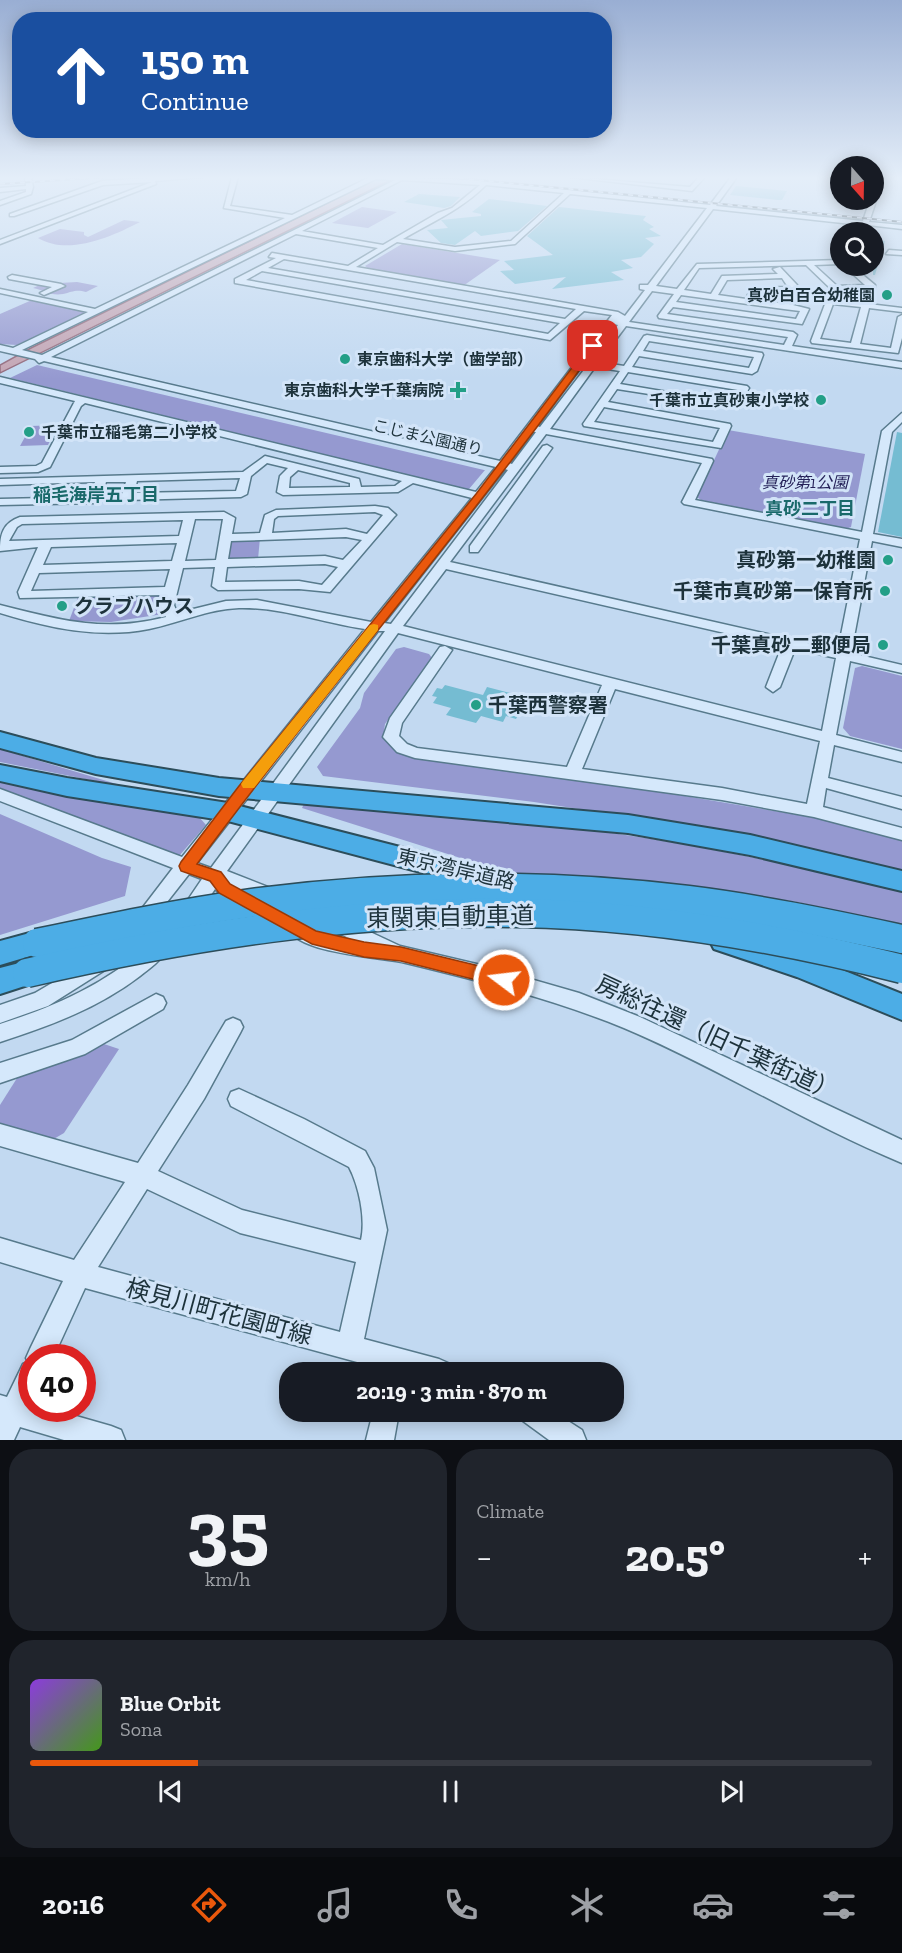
<!DOCTYPE html>
<html lang="en">
<head>
<meta charset="utf-8">
<style>
	body { margin:0; font-family:"Zilla Slab","Noto Sans JP",serif; background:#20242c; color:#f1f3f6; height:100vh; display:flex; flex-direction:column; font-size:22px; white-space:nowrap }
	* { box-sizing:border-box; margin:0 }
	p { font-size:20px; color:#9ea1a6 }
	.icon { flex:none; width:33px; height:33px; fill:none; stroke:currentColor; stroke-width:2; stroke-linecap:round; stroke-linejoin:round }
	.map { position:relative; height:1440px; overflow:hidden }
	.panel { display:flex; flex-direction:column; gap:9px; padding:9px; background:#0d0f14; flex:1 }
	.panel>* { flex:none }
	.top-card { position:absolute; left:12px; top:12px; width:600px; height:126px; border-radius:24px; box-shadow:0 3px 15px #0003; background:#1a4fa0; color:#fff; overflow:hidden }
	.needle { width:39px; rotate:160deg }
	.tools { position:absolute; left:830px; top:156px; display:grid; gap:12px }
	.tools a { display:grid; place-items:center; width:54px; height:54px; border-radius:50%; background:#171b24; box-shadow:0 3px 15px #0003; font-size:30px }
	.speed { position:absolute; left:18px; top:1344px; display:flex; gap:12px; font-size:30px; font-weight:700; text-align:center }
	.speed>* { display:grid; place-content:center; width:78px; height:78px; border-radius:50%; background:#171b24; box-shadow:0 3px 15px #0003; line-height:1 }
	.speed .limit { border:9px solid #d22; background:#fff; color:#111 }
	.pin { position:absolute; display:grid; place-items:center; width:51px; height:51px; color:#fff; margin:-26px; border-radius:12px; box-shadow:0 3px 9px #0006 }
	.me { position:absolute; width:66px; margin:-33px; rotate:285deg; stroke-linejoin:round; filter:drop-shadow(0 0 4px #0008) }
	.turn { display:flex; align-items:center; gap:21px; height:126px; padding:0 30px; font-size:27px }
	.turn .icon { width:78px; height:78px; stroke-width:2.5 }
	.turn b { display:block; font-size:42px; line-height:51px }
	.big { font-size:45px; font-weight:800; line-height:1.1 }
	.panel .widget { flex:1; display:flex; flex-direction:column; justify-content:center; gap:9px; min-width:0; padding:0 21px; border-radius:24px; background:#20242c }
	.panel .dial { align-items:center; gap:0 }
	.dial b { font-size:78px; line-height:1 }
	.song { display:flex; align-items:center; gap:18px }
	.cover { width:72px; height:72px; border-radius:9px; background:linear-gradient(135deg,hsl(270 70% 55%),hsl(100 70% 35%)) }
	.played { height:6px; border-radius:3px; background:linear-gradient(90deg,#ea580c 20%,#363941 20%) }
	.keys { display:flex; justify-content:space-around; direction:ltr }
	.heat { display:flex; justify-content:space-between; align-items:center; font-size:33px; direction:ltr }
	.panel .tiles { flex:1; display:grid; gap:9px; grid-template-columns:1fr 1fr }
	.widget:last-child { grid-column:span 2 }
	.trip { position:absolute; left:279px; top:1362px; width:345px; height:60px; border-radius:24px; background:#171b24; box-shadow:0 3px 15px #0003; font-weight:800; line-height:60px; text-align:center }
	.tabs { display:flex; height:96px; justify-content:space-around; align-items:center; background:#090b0e; color:#9ea1a6 }
	.tabs .icon { width:42px; height:42px }
	.tabs .on { color:#ea580c }
	.tabs b { font-size:27px; color:#f1f3f6 }
	.map>svg:first-child { display:block }
	.green { fill:#9599d0 }
	.water { fill:#c3a4b3; stroke:#926a7c; stroke-width:1.5 }
	.building { fill:#75bcd2 }
	.lines { fill:none; stroke-linecap:round; stroke-linejoin:round }
	.minor-casing { stroke:#577a8c; stroke-width:3 }
	.highway-casing { stroke:#2c4d5a; stroke-width:4 }
	.minor { fill:#d5e8fb; fill-rule:evenodd }
	.highway { fill:#4cade6; fill-rule:evenodd }
	.rail-casing { stroke:#1d323b; stroke-width:2 }
	.rail { stroke:#d2e4f8; stroke-width:1.5; stroke-dasharray:5; stroke-linecap:butt }
	.highway-bridge-casing { stroke:#2c4d5a; stroke-width:31; stroke-linecap:butt }
	.highway-bridge { stroke:#4cade6; stroke-width:28 }
	.route { fill:#ea580c; stroke:#983908; stroke-width:1.5 }
	.slow { fill:#f59e0b }
	.poi-dot { fill:#239f87; stroke:#d2e4f8; stroke-width:2 }
	.labels { text-anchor:middle; stroke-width:6; stroke-linejoin:round; paint-order:stroke }
	.far-poi-label { font-size:16px; font-weight:bold; fill:#1d323b; stroke:#d2e4f8; text-anchor:end }
	.far-street-label { font-size:16px; fill:#1d323b; stroke:#d2e4f8 }
	.far-park-label { font-size:16px; font-style:italic; fill:#252259; stroke:#d2e4f8 }
	.far-neighbourhood-label { font-size:18px; font-weight:bold; fill:#19696a; stroke:#d2e4f8 }
	.poi-label { font-size:20px; font-weight:bold; fill:#1d323b; stroke:#d2e4f8; text-anchor:end }
	.street-label { font-size:20px; fill:#1d323b; stroke:#d2e4f8 }
	.near-street-label { font-size:24px; fill:#1d323b; stroke:#d2e4f8 }
</style>
</head>
<body>
<div class="map">
<svg width="902" height="1440" viewBox="0 0 902 1440">
	<rect width="100%" height="100%" fill="#c2d9f1"/>
	<g class="green">
		<path d="M362,207L397,212L368,228L332,223Z"/>
		<path d="M124,220L140,222C111,237 68,256 38,238L60,229L84,232V235L88,237Z"/>
		<path d="M402,244L500,260L463,286L370,270L365,266Z"/>
		<path d="M77,282L98,286L86,292C76,289 72,292 63,294C50,296 44,290 33,288L42,284Z"/>
		<path d="M875,287L871,299L804,290Z"/>
		<path d="M32,300L85,311V313L17,345L0,344V314Z"/>
		<path d="M37,365L484,470H485L469,489H465L10,378Z"/>
		<path d="M58,425L48,445L20,446L31,426Z"/>
		<path d="M728,430L865,454L851,527L846,529L701,500L697,497Z"/>
		<path d="M260,538L258,559H227L230,541Z"/>
		<path d="M164,594L163,614L111,622L69,621L78,597Z"/>
		<path d="M404,647L429,654L432,658L385,724L384,731L388,742L402,754L414,758L571,777L816,818L902,840V872L713,830L534,802L323,776L317,767L360,708L364,693L396,649Z"/>
		<path d="M862,666L902,676V749L850,736L843,728L855,668Z"/>
		<path d="M0,749L130,788L0,762Z"/>
		<path d="M0,779L192,816L200,818L206,825L179,856L0,790Z"/>
		<path d="M304,804C406,813 510,818 612,833C710,847 806,868 902,890V926L797,902L717,890L579,876L508,873L302,808Z"/>
		<path d="M0,814L102,858L131,867L125,896L0,935Z"/>
		<path d="M104,1044L119,1049L64,1133L52,1140L0,1126V1105L19,1075Z"/>
	</g>
	<path class="water" d="M381,177H397L0,373V365L31,348Z"/>
	<g class="building">
		<path d="M736,186L787,191L782,200H778L730,195Z"/>
		<path d="M419,194L460,197L451,206L444,208L404,202Z"/>
		<path d="M489,199L547,206L518,231L481,236L475,231L455,245L441,243L427,230L448,228L441,220L481,216V214L472,212Z"/>
		<path d="M559,207L646,216L643,220L654,227L649,229L661,236L645,238L654,244L641,257L621,260L633,268L611,272L624,280L552,289L566,277L515,284L500,271L514,270L504,261L553,255L527,236Z"/>
		<path d="M876,240L885,241L875,275H873V249Z"/>
		<path d="M897,432L902,433V537L878,532Z"/>
		<path d="M445,685L483,695L487,687L510,693L506,701L514,703L511,707L521,710L516,719L506,716L503,722L481,716L476,723L446,715L451,708L433,703L437,697L432,696L437,688L442,689Z"/>
	</g>
	<g class="lines">
		<g class="minor-casing">
			<g id="minor">
				<path d="M25,177H31L33,187L31,194L0,205V201L26,192V189L0,192V188L26,186Z"/>
				<path d="M168,177H202L155,181L156,184L0,244V240L152,182L103,185L14,216H10V214L102,181Z"/>
				<path d="M232,177H238L230,206L292,215L370,177L473,180L710,205L731,177H737L716,206L863,221L870,200H873L878,177H884L869,222L902,225V229L868,225L865,232H859L861,225L713,209L656,286L677,289L697,264L840,260V264L814,265L837,286L865,285L844,266H852L875,285V289L832,290L806,265L699,268L684,290L711,294L722,276L778,274L773,269L780,267L797,285L789,304L809,309L802,324L673,307L667,314L793,332L797,335L792,346L902,362V368L626,326L599,362L624,366L644,336L647,335L762,353L763,355L757,371L752,374L639,356L632,367L747,386L749,388L739,408L617,389L608,402L730,424L731,426L721,448L584,426L583,424L620,371L595,367L550,429L712,459L713,461L695,500L862,532L882,431L902,413V422L892,432L873,534L902,539V547L872,541L851,653L902,665V673L850,661L836,735L902,752V762L834,745L828,778L902,797V809L826,788L823,807L902,828V840L814,817L722,800L415,758L397,752L383,737L390,718L440,647L445,646L452,650L402,723L399,736L407,744L417,748L567,767L602,685L398,633L227,871L278,891L281,896L278,901L272,903L254,896L258,902L255,907L249,909L219,893L215,889C207,900 198,924 182,918L179,913L202,879L189,874L149,925L143,928L137,925L134,920L137,915L173,868L0,801V789L182,857L365,629C323,623 282,607 239,608C208,609 179,623 149,629C98,639 49,628 0,613V605C59,620 105,633 166,617L160,605L163,595L20,598L18,592L38,547L0,551C0,534 3,523 20,517L224,512L235,518L232,534L260,533L265,515L276,510L375,506L388,508L396,515L394,517L330,592L299,589L218,590L212,586L215,567L183,568L174,605L177,613L226,601L257,600L371,622L472,498L413,483L398,492L283,495L277,492L280,476L288,468L267,463L251,476L247,494L241,497L127,500L121,497L126,482H106L100,500L94,503L0,505V499L90,497L95,482L0,485V479L243,472L265,456L359,479L361,487L395,486L402,481L85,403L81,406L50,467L38,472L0,473V467L36,466L42,463L75,401L0,383V377L476,492L496,467L44,361L39,363L35,359L0,351V345L13,348L88,312L0,293V289L95,309L285,218L224,208ZM376,179L395,180L42,355L22,350ZM402,180L480,185L452,208L438,213L383,245L302,231ZM486,185L564,193L511,241L455,247L403,239C432,222 462,209 486,185ZM570,194L707,208L648,285H640V289L645,290L625,316L618,312L356,267L397,242L455,251L515,244ZM296,234L378,248L348,266L272,253L269,257L276,258L235,279V283L550,340L584,311L612,315L500,461L51,357ZM284,259L576,309L565,319L268,268ZM262,271L560,323L548,334L246,280ZM782,278L788,287L751,288L746,299L718,295L727,280ZM652,291L674,294L658,316L659,318L788,337L784,345L629,322ZM786,291L781,303L753,300L757,292ZM681,295L784,309L800,311L796,319L676,302ZM614,324L618,325L591,361L587,360ZM649,341L754,357L749,368L643,351ZM583,365L587,366L540,427L537,426ZM628,372L738,390L733,403L620,384ZM604,407L720,428L713,442L594,422ZM533,432H536L512,464L509,463ZM546,434L702,463L682,502L684,504L860,539L838,650L450,562ZM505,469L508,470L391,624L384,623ZM298,470L350,483V487L289,488L290,477ZM240,478L236,491L134,493L137,481ZM375,512L383,515L367,534L346,529L272,533L274,519L278,516ZM195,519H223L216,560L185,561ZM183,520L179,536L9,541L17,527L22,524ZM346,537L362,540L343,560L325,556L228,559L231,541ZM177,543L172,561L43,565L51,547ZM325,564L338,567L322,585L299,581L225,582L227,567ZM170,569L165,587L31,591L39,573ZM446,569L782,646L766,687L773,692L780,687L795,649L836,658L822,731L403,626ZM378,631H385L211,868L197,863ZM615,689L820,741L807,804L722,788L582,769Z"/>
				<path d="M570,177L690,187L699,177H705L692,191Z"/>
				<path d="M889,250L902,251V255L886,254Z"/>
				<path d="M12,275L61,284L65,286L44,295L40,293L52,287L9,279L8,277Z"/>
				<path d="M827,299L902,308V312L869,308L860,344L891,348L898,317L902,315V338L898,353L812,343L811,341ZM833,304L861,307L851,343L820,339Z"/>
				<path d="M547,445L552,448L478,552H470V546L543,446Z"/>
				<path d="M338,917L400,946L485,966L579,993L640,1017L902,1140V1163C807,1124 719,1068 624,1028C553,999 480,981 406,963C379,957 300,954 287,928L289,923L296,920L318,931L349,938L331,930L329,925L331,920Z"/>
				<path d="M157,942L164,944L166,950C161,961 149,969 140,976C98,1008 50,1026 0,1042V1024C56,1006 106,984 150,944Z"/>
				<path d="M98,956L105,958L108,964L105,970L48,1006L0,1023V1005L35,993Z"/>
				<path d="M156,994L163,997L166,1003L163,1009L85,1054L0,1083V1063L72,1040Z"/>
				<path d="M233,1018L240,1021L243,1027L240,1033L204,1099L158,1171L242,1210L361,1240C366,1219 359,1186 349,1167L231,1106L228,1099L231,1092L239,1089L304,1119L365,1151L374,1168L387,1230L364,1339L439,1359L448,1363L452,1372H394L85,1288L53,1358H32V1408H48L111,1426L121,1430L125,1440H64L20,1427L14,1440H0V1395L7,1397L23,1364L28,1362L26,1358L30,1349L63,1281L0,1262V1238L74,1260L125,1182L0,1146V1124L138,1163L188,1085L226,1021ZM147,1189L240,1233L356,1262L340,1332L98,1267Z"/>
				<path d="M373,1412H399L394,1440H366Z"/>
				<path d="M519,1412H554L582,1430L586,1440H549L523,1421Z"/>
			</g>
		</g>
		<g class="highway-casing">
			<g id="highway">
				<path d="M0,732L96,758L219,778L628,815L750,835L902,871V891L750,855L628,833L219,796L96,774L0,748Z"/>
				<path d="M0,765L67,778L228,803L447,859L507,872L511,879L507,886L498,889L447,879L228,821L67,796L0,781Z"/>
				<path d="M724,929L815,959L902,994V1020L797,977L714,949L710,941L714,933Z"/>
				<path d="M37,931L47,935L51,943L47,951L0,965V941Z"/>
				<path d="M27,961L37,964L41,973L37,982L0,994V968Z"/>
			</g>
		</g>
		<use href="#minor" class="minor"/>
		<use href="#highway" class="highway"/>
		<g class="rail-casing">
			<g id="rail">
				<path d="M449,177L902,222"/>
				<path d="M0,184L108,177"/>
			</g>
		</g>
		<use href="#rail" class="rail"/>
		<g class="highway-bridge-casing">
			<g id="highway-bridge">
				<path d="M37,943C108,928 179,913 251,903C394,884 545,882 688,900C761,909 831,924 902,939"/>
				<path d="M27,973C188,936 351,910 517,913C647,915 776,937 902,969"/>
			</g>
		</g>
		<use href="#highway-bridge" class="highway-bridge"/>
	</g>
	<linearGradient id="sky" x2="0" y2="1"><stop stop-color="#99aed3"/><stop offset="0.47" stop-color="#e4eef9"/><stop offset="1" stop-color="#e4eef9" stop-opacity="0"/></linearGradient>
	<rect width="902" height="379" fill="url(#sky)"/>
	<path class="route" d="M590,344L597,346C469,523 327,688 197,864L221,872L230,884L316,931L364,942L401,947L504,972L510,974L513,980L510,985L504,987L401,961L364,957L312,944L219,893L210,881L181,871L179,866L181,862L239,786L476,494Z"/>
	<path class="slow" d="M374,624L378,625V630L254,788H243L241,784L243,781L370,625Z"/>
	<g class="poi-dot">
		<circle cx="887" cy="295" r="6"/>
		<circle cx="345" cy="359" r="6"/>
		<path d="M455 381h6v6h6v6h-6v6h-6v-6h-6v-6h6z"/>
		<circle cx="821" cy="400" r="6"/>
		<circle cx="29" cy="432" r="6"/>
		<circle cx="888" cy="560" r="6"/>
		<circle cx="885" cy="591" r="6"/>
		<circle cx="62" cy="606" r="6"/>
		<circle cx="883" cy="645" r="6"/>
		<circle cx="476" cy="705" r="6"/>
	</g>
	<g class="labels">
		<g class="far-poi-label">
			<text x="875" y="301">真砂白百合幼稚園</text>
			<text x="357" y="365" text-anchor="start">東京歯科大学（歯学部）</text>
			<text x="444" y="396">東京歯科大学千葉病院</text>
			<text x="809" y="406">千葉市立真砂東小学校</text>
			<text x="41" y="438" text-anchor="start">千葉市立稲毛第二小学校</text>
		</g>
		<g class="far-street-label">
			<text transform="translate(428 437) rotate(13)" y="6">こじま公園通り</text>
		</g>
		<g class="far-park-label">
			<text x="805" y="488">真砂第1公園</text>
		</g>
		<g class="far-neighbourhood-label">
			<text x="96" y="501">稲毛海岸五丁目</text>
			<text x="810" y="515">真砂二丁目</text>
		</g>
		<g class="poi-label">
			<text x="876" y="567">真砂第一幼稚園</text>
			<text x="873" y="598">千葉市真砂第一保育所</text>
			<text x="74" y="613" text-anchor="start">クラブハウス</text>
			<text x="871" y="652">千葉真砂二郵便局</text>
			<text x="488" y="712" text-anchor="start">千葉西警察署</text>
		</g>
		<g class="street-label">
			<text transform="translate(456 869) rotate(13)" y="7">東京湾岸道路</text>
		</g>
		<g class="near-street-label">
			<text transform="translate(450 917) rotate(-1)" y="8">東関東自動車道</text>
			<text transform="translate(717 1038) rotate(25)" y="8">房総往還（旧千葉街道）</text>
			<text transform="translate(219 1312) rotate(15)" y="8">検見川町花園町線</text>
		</g>
	</g>
</svg>
<div class="tools">
<a><svg class="needle" viewBox="-14 -14 28 28"><path d="M0-13l5 13h-10z" fill="#e53935"/><path d="M0 13l5-13h-10z" fill="#9ea1a6"/></svg></a>
<a><svg class="icon" aria-label="search" viewBox="0 0 24 24"><circle cx="10" cy="10" r="6"/><path d="M15 15l6 6"/></svg></a>
</div>
<div class="speed"><div class="limit">40</div></div>
<div class="pin" style="left:593px;top:346px;background:#d93025"><svg class="icon" aria-label="arrive" viewBox="0 0 24 24"><path d="M6 21V4h12l-3 4 3 4H6"/></svg></div>
<svg class="me" style="left:504px;top:980px" viewBox="-20 -20 40 40"><circle r="17" fill="#ea580c" stroke="#fff" stroke-width="3"/><path d="M0-11L8 9 0 5-8 9z" fill="#fff"/></svg>
<div class="trip">20:19 · 3 min · 870 m</div>
<div class="top-card">
<div class="turn"><svg class="icon" aria-label="ahead" viewBox="0 0 24 24"><path d="M12 20V5M6 11l6-6 6 6"/></svg><div><b>150 m</b>Continue</div></div>
</div>
</div>
<section class="panel">
<div class="tiles">
<div class="widget dial"><b>35</b><p>km/h</p></div>
<div class="widget"><p>Climate</p>
<div class="heat"><a>−</a><b class="big">20.5°</b><a>+</a></div>
</div>
<div class="widget">
<div class="song"><i class="cover"></i><div><b>Blue Orbit</b><p>Sona</p></div></div>
<div class="played"></div>
<div class="keys"><svg class="icon" aria-label="previous" viewBox="0 0 24 24"><path d="M18 5L8 12l10 7zM5 5v14"/></svg><svg class="icon" aria-label="pause" viewBox="0 0 24 24"><path d="M8 5v14M16 5v14"/></svg><svg class="icon" aria-label="next" viewBox="0 0 24 24"><path d="M6 5l10 7-10 7zM19 5v14"/></svg></div>
</div>
</div>
</section>
<nav class="tabs">
<b>20:16</b>
<svg class="icon on" aria-label="directions" viewBox="0 0 24 24"><path d="M12 3l9 9-9 9-9-9zM9 14v-3h6M13 9l2 2-2 2"/></svg>
<svg class="icon" aria-label="music" viewBox="0 0 24 24"><path d="M9 18V5l10-2v13"/><circle cx="6" cy="18" r="3"/><circle cx="16" cy="16" r="3"/></svg>
<svg class="icon" aria-label="phone" viewBox="0 0 24 24"><path d="M5 4h4l2 5-3 2q2 4 5 5l2-3 5 2v4C11 20 4 13 5 4z"/></svg>
<svg class="icon" aria-label="climate" viewBox="0 0 24 24"><path d="M12 3v18M4 7l16 10M4 17L20 7"/></svg>
<svg class="icon" aria-label="car" viewBox="0 0 24 24"><path d="M5 17H2v-5l4-1 3-4h7l3 4 3 1v5h-3M9 17h6M6 11h13"/><circle cx="7" cy="17" r="2"/><circle cx="17" cy="17" r="2"/></svg>
<svg class="icon" aria-label="filters" viewBox="0 0 24 24"><path d="M4 7h16M4 17h16"/><circle cx="9" cy="7" r="2"/><circle cx="15" cy="17" r="2"/></svg>
</nav>
</body>
</html>
